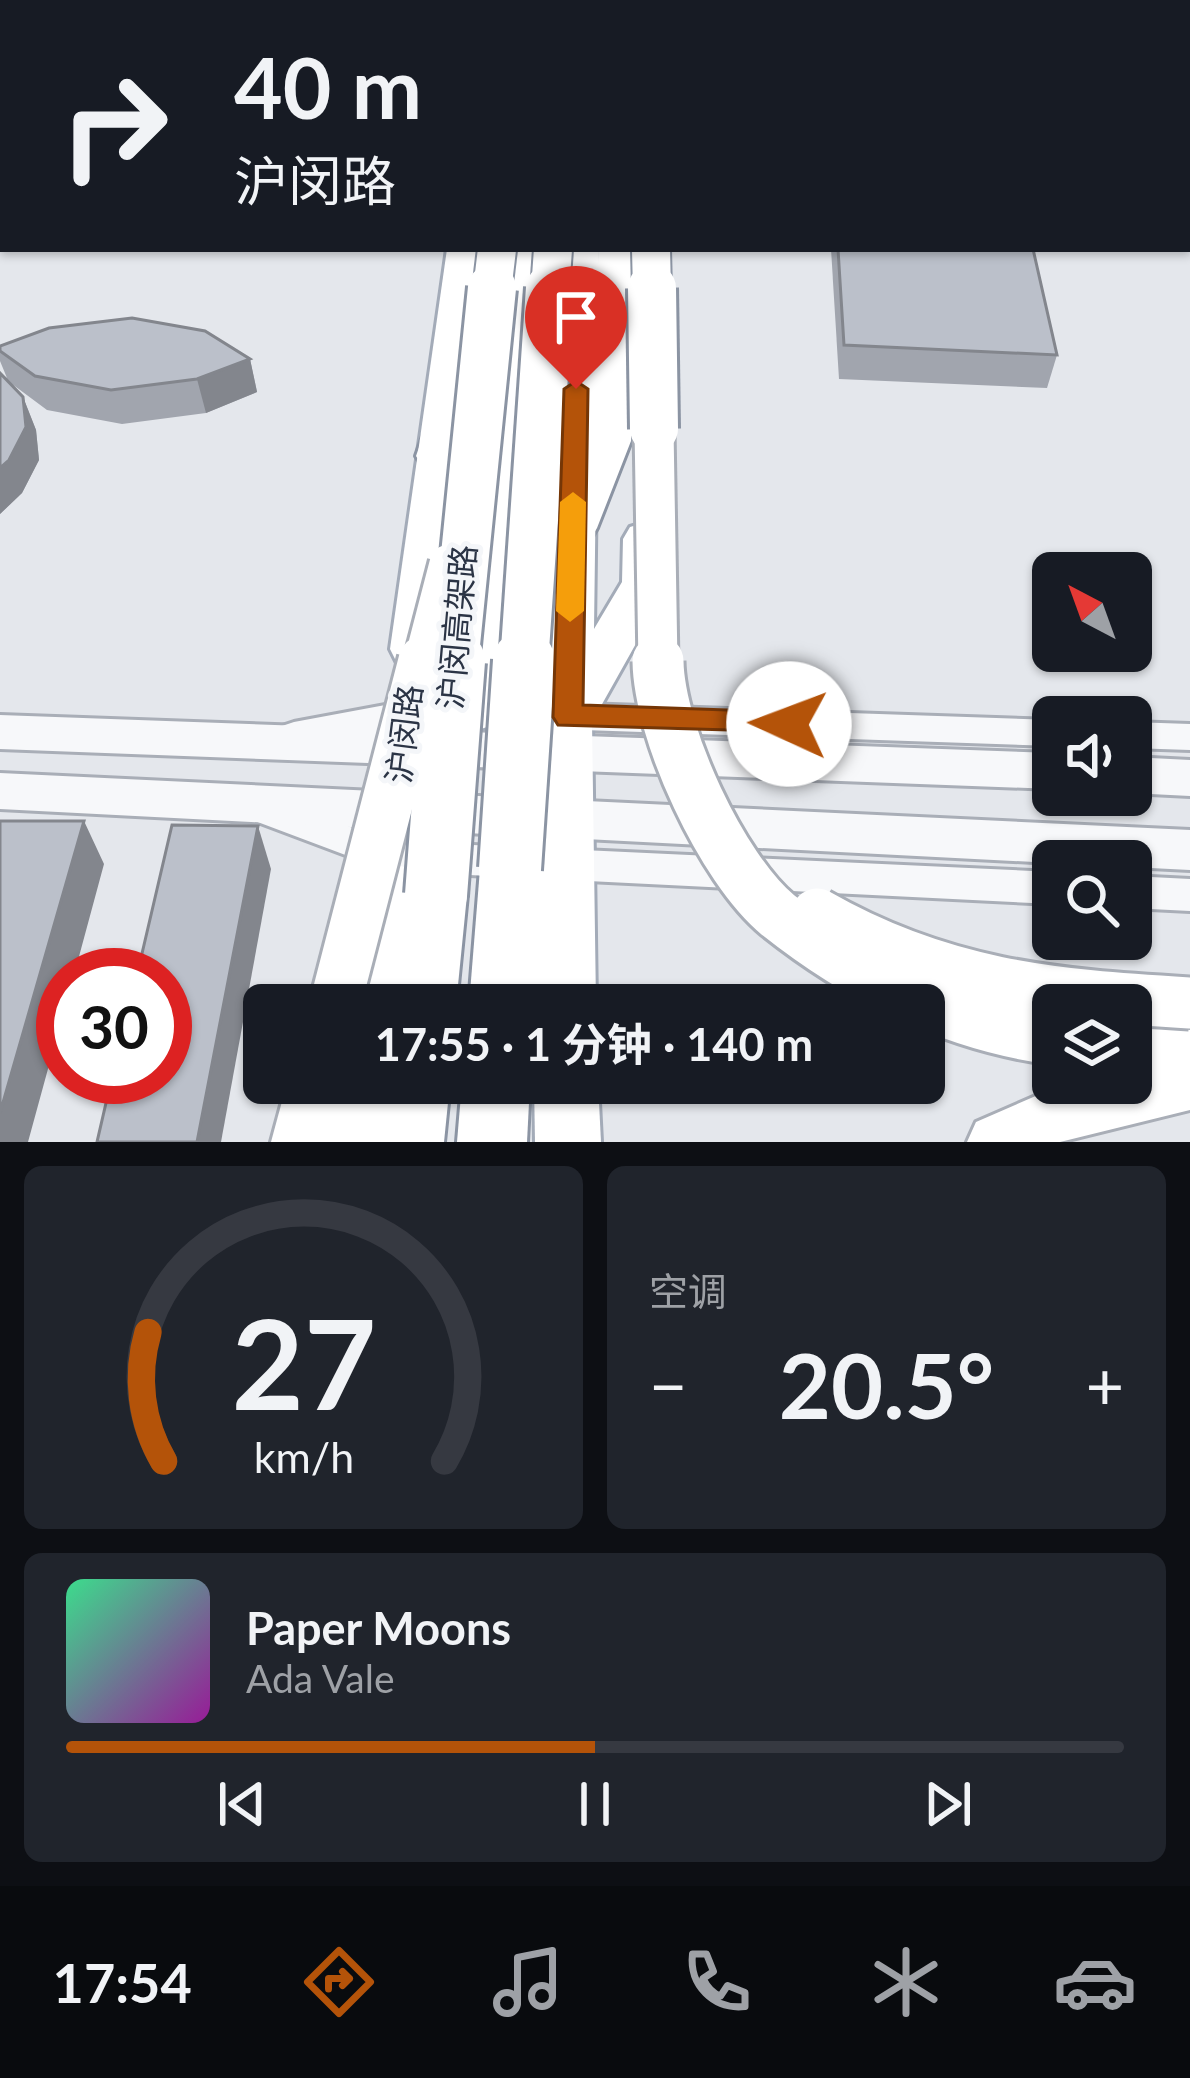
<!DOCTYPE html>
<html lang="zh">
<head>
<meta charset="utf-8">
<style>
	body { margin:0; font-family:Lato,"Noto Sans SC",sans-serif; background:#20242c; color:#f1f3f6; height:100vh; display:flex; flex-direction:column; font-size:45px; white-space:nowrap }
	* { box-sizing:border-box; margin:0 }
	p { font-size:39px; color:#9ea1a6 }
	.icon { flex:none; width:66px; height:66px; fill:none; stroke:currentColor; stroke-width:2; stroke-linecap:round; stroke-linejoin:round }
	.map { position:relative; height:1142px; overflow:hidden }
	.sheet { display:flex; flex-direction:column; gap:24px; padding:24px; background:#0d0f14; flex:1 }
	.sheet>* { flex:none }
	.banner { position:absolute; left:0px; top:0px; width:1191px; height:252px; box-shadow:0 3px 9px #0004; background:#171b24; color:#f1f3f6; overflow:hidden }
	.needle { width:78px; rotate:319deg }
	.controls { position:absolute; left:1032px; top:552px; display:grid; gap:24px }
	.controls a { display:grid; place-items:center; width:120px; height:120px; border-radius:18px; background:#171b24; box-shadow:0 3px 9px #0004; font-size:60px }
	.speed { position:absolute; left:36px; top:948px; display:flex; gap:24px; font-size:60px; font-weight:700; text-align:center }
	.speed>* { display:grid; place-content:center; width:156px; height:156px; border-radius:50%; background:#171b24; box-shadow:0 3px 9px #0004; line-height:1 }
	.speed .limit { border:18px solid #d22; background:#fff; color:#111 }
	.pin { position:absolute; display:grid; place-items:center; width:102px; height:102px; color:#fff; margin:-123px -51px; border-radius:50% 50% 50% 0; rotate:-45deg; box-shadow:0 0 12px #0007 }
	.pin .icon { rotate:45deg }
	.me { position:absolute; width:132px; margin:-66px; rotate:272deg; stroke-linejoin:round; filter:drop-shadow(0 0 9px #0008) }
	.turn { display:flex; align-items:center; gap:42px; height:252px; padding:0 36px; font-size:54px }
	.turn .icon { width:156px; height:156px; stroke-width:2.5 }
	.turn b { display:block; font-size:84px; line-height:102px }
	.big { font-size:90px; font-weight:700; line-height:1.1 }
	.sheet .tile { flex:1; display:flex; flex-direction:column; justify-content:center; gap:18px; min-width:0; padding:0 42px; border-radius:18px; background:#20242c }
	.sheet .dial { align-items:center; gap:0 }
	.dial svg { height:312px; overflow:visible; fill:none; stroke:#363941; stroke-width:7; stroke-linecap:round; text-anchor:middle }
	.dial text { fill:#f1f3f6; stroke:none }
	.song { display:flex; align-items:center; gap:36px }
	.cover { width:144px; height:144px; border-radius:18px; background:linear-gradient(135deg,hsl(150 70% 55%),hsl(300 70% 35%)) }
	.played { height:12px; border-radius:6px; background:linear-gradient(90deg,#b45309 50%,#363941 50%) }
	.keys { display:flex; justify-content:space-around; direction:ltr }
	.heat { display:flex; justify-content:space-between; align-items:center; font-size:66px; direction:ltr }
	.sheet .tiles { flex:1; display:grid; gap:24px; grid-template-columns:1fr 1fr }
	.tile:last-child { grid-column:span 2 }
	.trip { position:absolute; left:243px; top:984px; width:702px; height:120px; border-radius:18px; background:#171b24; box-shadow:0 3px 9px #0004; font-weight:700; line-height:120px; text-align:center }
	.tab-bar { display:flex; height:192px; justify-content:space-around; align-items:center; background:#090b0e; color:#9ea1a6 }
	.tab-bar .icon { width:84px; height:84px }
	.tab-bar .active { color:#b45309 }
	.tab-bar b { font-size:54px; color:#f1f3f6 }
	.map>svg:first-child { display:block }
	.lines { fill:none; stroke-linecap:round; stroke-linejoin:round }
	.service-casing { stroke:#a9aeb7; stroke-width:6 }
	.minor-casing { stroke:#a9aeb7; stroke-width:6 }
	.tertiary-casing { stroke:#a9aeb7; stroke-width:6 }
	.secondary-casing { stroke:#a9aeb7; stroke-width:6 }
	.primary-casing { stroke:#a3abb8; stroke-width:6 }
	.trunk-casing { stroke:#8b94a3; stroke-width:6 }
	.service { fill:#f7f8fa; fill-rule:evenodd }
	.minor { fill:#f7f8fa; fill-rule:evenodd }
	.tertiary { fill:#f7f8fa; fill-rule:evenodd }
	.secondary { fill:#fff; fill-rule:evenodd }
	.primary { fill:#fff; fill-rule:evenodd }
	.trunk { fill:#fff; fill-rule:evenodd }
	.secondary-bridge-far1-casing { stroke:#a9aeb7; stroke-width:45; stroke-linecap:butt }
	.secondary-bridge-casing { stroke:#a9aeb7; stroke-width:57; stroke-linecap:butt }
	.trunk-bridge-far2-casing { stroke:#8b94a3; stroke-width:42; stroke-linecap:butt }
	.trunk-bridge-far1-casing { stroke:#8b94a3; stroke-width:54; stroke-linecap:butt }
	.trunk-bridge-casing { stroke:#8b94a3; stroke-width:68; stroke-linecap:butt }
	.secondary-bridge-far1 { stroke:#fff; stroke-width:39 }
	.secondary-bridge { stroke:#fff; stroke-width:51 }
	.trunk-bridge-far2 { stroke:#fff; stroke-width:38 }
	.trunk-bridge-far1 { stroke:#fff; stroke-width:48 }
	.trunk-bridge { stroke:#fff; stroke-width:62 }
	.wall { fill:#a1a5ae }
	.shaded-wall { fill:#83868d }
	.building { fill:#bbc0ca; stroke:#83868d; stroke-width:3 }
	.route { fill:#b45309; stroke:#753606; stroke-width:3 }
	.slow { fill:#f59e0b }
	.labels { text-anchor:middle; stroke-width:10; stroke-linejoin:round; paint-order:stroke }
	.street-label { font-size:33px; fill:#2b3445; stroke:#f4f6f9 }
</style>
</head>
<body>
<div class="map">
<svg width="1190" height="1142" viewBox="0 0 1190 1142">
	<rect width="100%" height="100%" fill="#e4e7ec"/>
	<g class="lines">
		<g class="service-casing">
			<path id="service" d="M0,61L3,62V68L0,67Z"/>
		</g>
		<g class="minor-casing">
			<g id="minor">
				<path d="M213,0H236L211,3Z"/>
				<path d="M3,132V147L0,148V133Z"/>
				<path d="M423,698L435,702L439,711L435,720L423,724L294,748L282,744L277,735L282,726L294,722Z"/>
				<path d="M555,703L1053,720V746L555,729L543,725L539,716L543,707Z"/>
				<path d="M1131,722L1190,724V750L1131,748Z"/>
				<path d="M267,796L388,841L1053,872V904L388,871L255,821L250,811L255,801Z"/>
				<path d="M1131,876L1190,879V911L1131,908Z"/>
			</g>
		</g>
		<g class="tertiary-casing">
			<g id="tertiary">
				<path d="M0,715L1053,753V789L0,749Z"/>
				<path d="M1131,757L1190,760V796L1131,793Z"/>
				<path d="M0,773L1190,830V870L1131,867V861L1053,863L0,809Z"/>
			</g>
		</g>
		<g class="secondary-casing">
			<g id="secondary">
				<path d="M1131,1023L1190,1030V1110L1060,1142H967L976,1122L1061,1085L1131,1083Z"/>
				<path d="M287,1083H343L329,1142H271Z"/>
			</g>
		</g>
		<g class="primary-casing">
			<g id="primary">
				<rect x="482" y="0" width="30" height="3"/>
				<rect x="528" y="0" width="30" height="3"/>
				<path d="M447,249H485L440,649L433,663L415,668L397,663L390,649Z"/>
				<path d="M500,249H538L501,710L493,725L475,731L457,725L449,710Z"/>
				<path d="M561,249H599L594,629L622,582L623,539L630,527L647,522L664,527L671,539L670,583L592,722L596,1005H534V865Z"/>
				<path d="M384,860L404,867L413,885L399,1005H337L355,885L364,867Z"/>
				<path d="M326,1083H390L383,1142H317Z"/>
				<path d="M534,1083H598L601,1142H535Z"/>
			</g>
		</g>
		<g class="trunk-casing">
			<g id="trunk">
				<rect x="554" y="0" width="32" height="3"/>
				<rect x="626" y="0" width="32" height="3"/>
				<path d="M599,249H639L631,441L597,528L590,540L572,546L554,540L547,528L585,441Z"/>
				<path d="M477,331L492,335L499,345L464,456L457,467L440,472L423,467L416,456L455,345L462,335Z"/>
				<path d="M510,843L531,850L540,869L533,1005H469L480,869L489,850Z"/>
				<path d="M436,868L458,876L467,895L456,1005H392L405,895L414,876Z"/>
				<path d="M382,1083H450L444,1142H374Z"/>
				<path d="M462,1083H530L527,1142H457Z"/>
			</g>
		</g>
		<use href="#service" class="service"/>
		<use href="#minor" class="minor"/>
		<use href="#tertiary" class="tertiary"/>
		<use href="#secondary" class="secondary"/>
		<use href="#primary" class="primary"/>
		<use href="#trunk" class="trunk"/>
		<g class="secondary-bridge-far1-casing">
			<g id="secondary-bridge-far1">
				<path d="M654,429L658,664"/>
				<path d="M423,664L449,564"/>
			</g>
		</g>
		<g class="secondary-bridge-casing">
			<g id="secondary-bridge">
				<path d="M658,661C659,733 722,869 778,915C857,978 952,1026 1053,1039"/>
				<path d="M817,914C941,985 1051,995 1190,1003"/>
				<path d="M335,1005L424,661"/>
			</g>
		</g>
		<g class="trunk-bridge-far2-casing">
			<g id="trunk-bridge-far2">
				<path d="M651,249L652,291"/>
				<path d="M492,291L497,249"/>
				<path d="M550,291L553,249"/>
			</g>
		</g>
		<g class="trunk-bridge-far1-casing">
			<g id="trunk-bridge-far1">
				<path d="M652,288L654,429"/>
				<path d="M454,664L492,288"/>
				<path d="M524,664L550,288"/>
			</g>
		</g>
		<g class="trunk-bridge-casing">
			<g id="trunk-bridge">
				<path d="M510,869L524,661"/>
				<path d="M436,895L454,661"/>
			</g>
		</g>
		<use href="#secondary-bridge-far1" class="secondary-bridge-far1"/>
		<use href="#secondary-bridge" class="secondary-bridge"/>
		<use href="#trunk-bridge-far2" class="trunk-bridge-far2"/>
		<use href="#trunk-bridge-far1" class="trunk-bridge-far1"/>
		<use href="#trunk-bridge" class="trunk-bridge"/>
	</g>
	<g class="wall">
		<path d="M1083,0H1190V32H1188V3L1082,2Z"/>
		<path d="M3,5V57L0,55V20L2,18L0,7Z"/>
		<path d="M831,249H1033L1057,355L1047,388L839,379Z"/>
		<path d="M0,346L250,359L257,392L206,413L122,424L47,410L12,384L23,397L36,430L39,460L22,493L0,514V373L7,378L0,361Z"/>
	</g>
	<g class="shaded-wall">
		<path d="M80,0H138L133,3H74Z"/>
		<path d="M1190,4V32H1188V5Z"/>
		<path d="M0,79L3,88V97L0,99Z"/>
		<path d="M250,359L257,392L206,413L197,379Z"/>
		<path d="M23,397L36,430L39,460L22,493L0,514V468Z"/>
		<path d="M84,821L104,864L74,975H63V1014L28,1142H0V1113Z"/>
		<path d="M258,826L271,869L221,1142H197Z"/>
	</g>
	<g class="building">
		<path d="M13,0H80L74,3H7Z"/>
		<path d="M234,0H272L285,3H229Z"/>
		<path d="M783,0H952V3H784Z"/>
		<path d="M1110,0H1190V4L1102,3Z"/>
		<path d="M838,249H1033L1057,355L844,345Z"/>
		<path d="M132,318L205,331L250,359L197,379L111,390L35,376L0,351V346L49,328Z"/>
		<path d="M0,373L23,397L26,427L9,460L0,468Z"/>
		<path d="M0,821H84L0,1113Z"/>
		<path d="M172,825L258,826L197,1142H97L112,1077H165V975H137Z"/>
	</g>
	<path class="route" d="M576,381L588,389L583,705L789,712L799,715L804,724L799,732L558,725L553,717L564,389Z"/>
	<path class="slow" d="M573,492L586,502L584,611L570,622L556,611L560,502Z"/>
	<g class="labels">
		<g class="street-label">
			<text transform="translate(457 627) rotate(-85)" y="12">沪闵高架路</text>
			<text transform="translate(404 734) rotate(-83)" y="12">沪闵路</text>
		</g>
	</g>
</svg>
<div class="controls">
<a><svg class="needle" viewBox="-14 -14 28 28"><path d="M0-13l5 13h-10z" fill="#e53935"/><path d="M0 13l5-13h-10z" fill="#9ea1a6"/></svg></a>
<a><svg class="icon" aria-label="sound" viewBox="0 0 24 24"><path d="M4 9h4l5-4v14l-5-4H4zM17 9q2 3 0 6"/></svg></a>
<a><svg class="icon" aria-label="search" viewBox="0 0 24 24"><circle cx="10" cy="10" r="6"/><path d="M15 15l6 6"/></svg></a>
<a><svg class="icon" aria-label="layers" viewBox="0 0 24 24"><path d="M12 4l9 5-9 5-9-5zM3 14l9 5 9-5"/></svg></a>
</div>
<div class="speed"><div class="limit">30</div></div>
<div class="pin" style="left:576px;top:389px;background:#d93025"><svg class="icon" aria-label="arrive" viewBox="0 0 24 24"><path d="M6 21V4h12l-3 4 3 4H6"/></svg></div>
<svg class="me" style="left:789px;top:724px" viewBox="-20 -20 40 40"><circle r="19" fill="#fff"/><path d="M0-13L10 11 0 6-10 11z" fill="#b45309"/></svg>
<div class="trip">17:55 · 1 分钟 · 140 m</div>
<div class="banner">
<div class="turn"><svg class="icon" aria-label="right" viewBox="0 0 24 24"><path d="M7 20v-9h11M14 6l5 5-5 5"/></svg><div><b>40 m</b>沪闵路</div></div>
</div>
</div>
<section class="sheet">
<div class="tiles">
<div class="tile dial"><svg viewBox="0 0 100 80">
<path d="M14 69A42 42 0 1 1 86 69"/>
<path d="M14 69A42 42 0 0 1 10 36" stroke="#b45309"/>
<text x="50" y="56" font-size="32" font-weight="700">27</text>
<text x="50" y="72" font-size="11">km/h</text>
</svg></div>
<div class="tile"><p>空调</p>
<div class="heat"><a>−</a><b class="big">20.5°</b><a>+</a></div>
</div>
<div class="tile">
<div class="song"><i class="cover"></i><div><b>Paper Moons</b><p>Ada Vale</p></div></div>
<div class="played"></div>
<div class="keys"><svg class="icon" aria-label="previous" viewBox="0 0 24 24"><path d="M18 5L8 12l10 7zM5 5v14"/></svg><svg class="icon" aria-label="pause" viewBox="0 0 24 24"><path d="M8 5v14M16 5v14"/></svg><svg class="icon" aria-label="next" viewBox="0 0 24 24"><path d="M6 5l10 7-10 7zM19 5v14"/></svg></div>
</div>
</div>
</section>
<nav class="tab-bar">
<b>17:54</b>
<svg class="icon active" aria-label="directions" viewBox="0 0 24 24"><path d="M12 3l9 9-9 9-9-9zM9 14v-3h6M13 9l2 2-2 2"/></svg>
<svg class="icon" aria-label="music" viewBox="0 0 24 24"><path d="M9 18V5l10-2v13"/><circle cx="6" cy="18" r="3"/><circle cx="16" cy="16" r="3"/></svg>
<svg class="icon" aria-label="phone" viewBox="0 0 24 24"><path d="M5 4h4l2 5-3 2q2 4 5 5l2-3 5 2v4C11 20 4 13 5 4z"/></svg>
<svg class="icon" aria-label="climate" viewBox="0 0 24 24"><path d="M12 3v18M4 7l16 10M4 17L20 7"/></svg>
<svg class="icon" aria-label="car" viewBox="0 0 24 24"><path d="M5 17H2v-5l4-1 3-4h7l3 4 3 1v5h-3M9 17h6M6 11h13"/><circle cx="7" cy="17" r="2"/><circle cx="17" cy="17" r="2"/></svg>
</nav>
</body>
</html>
